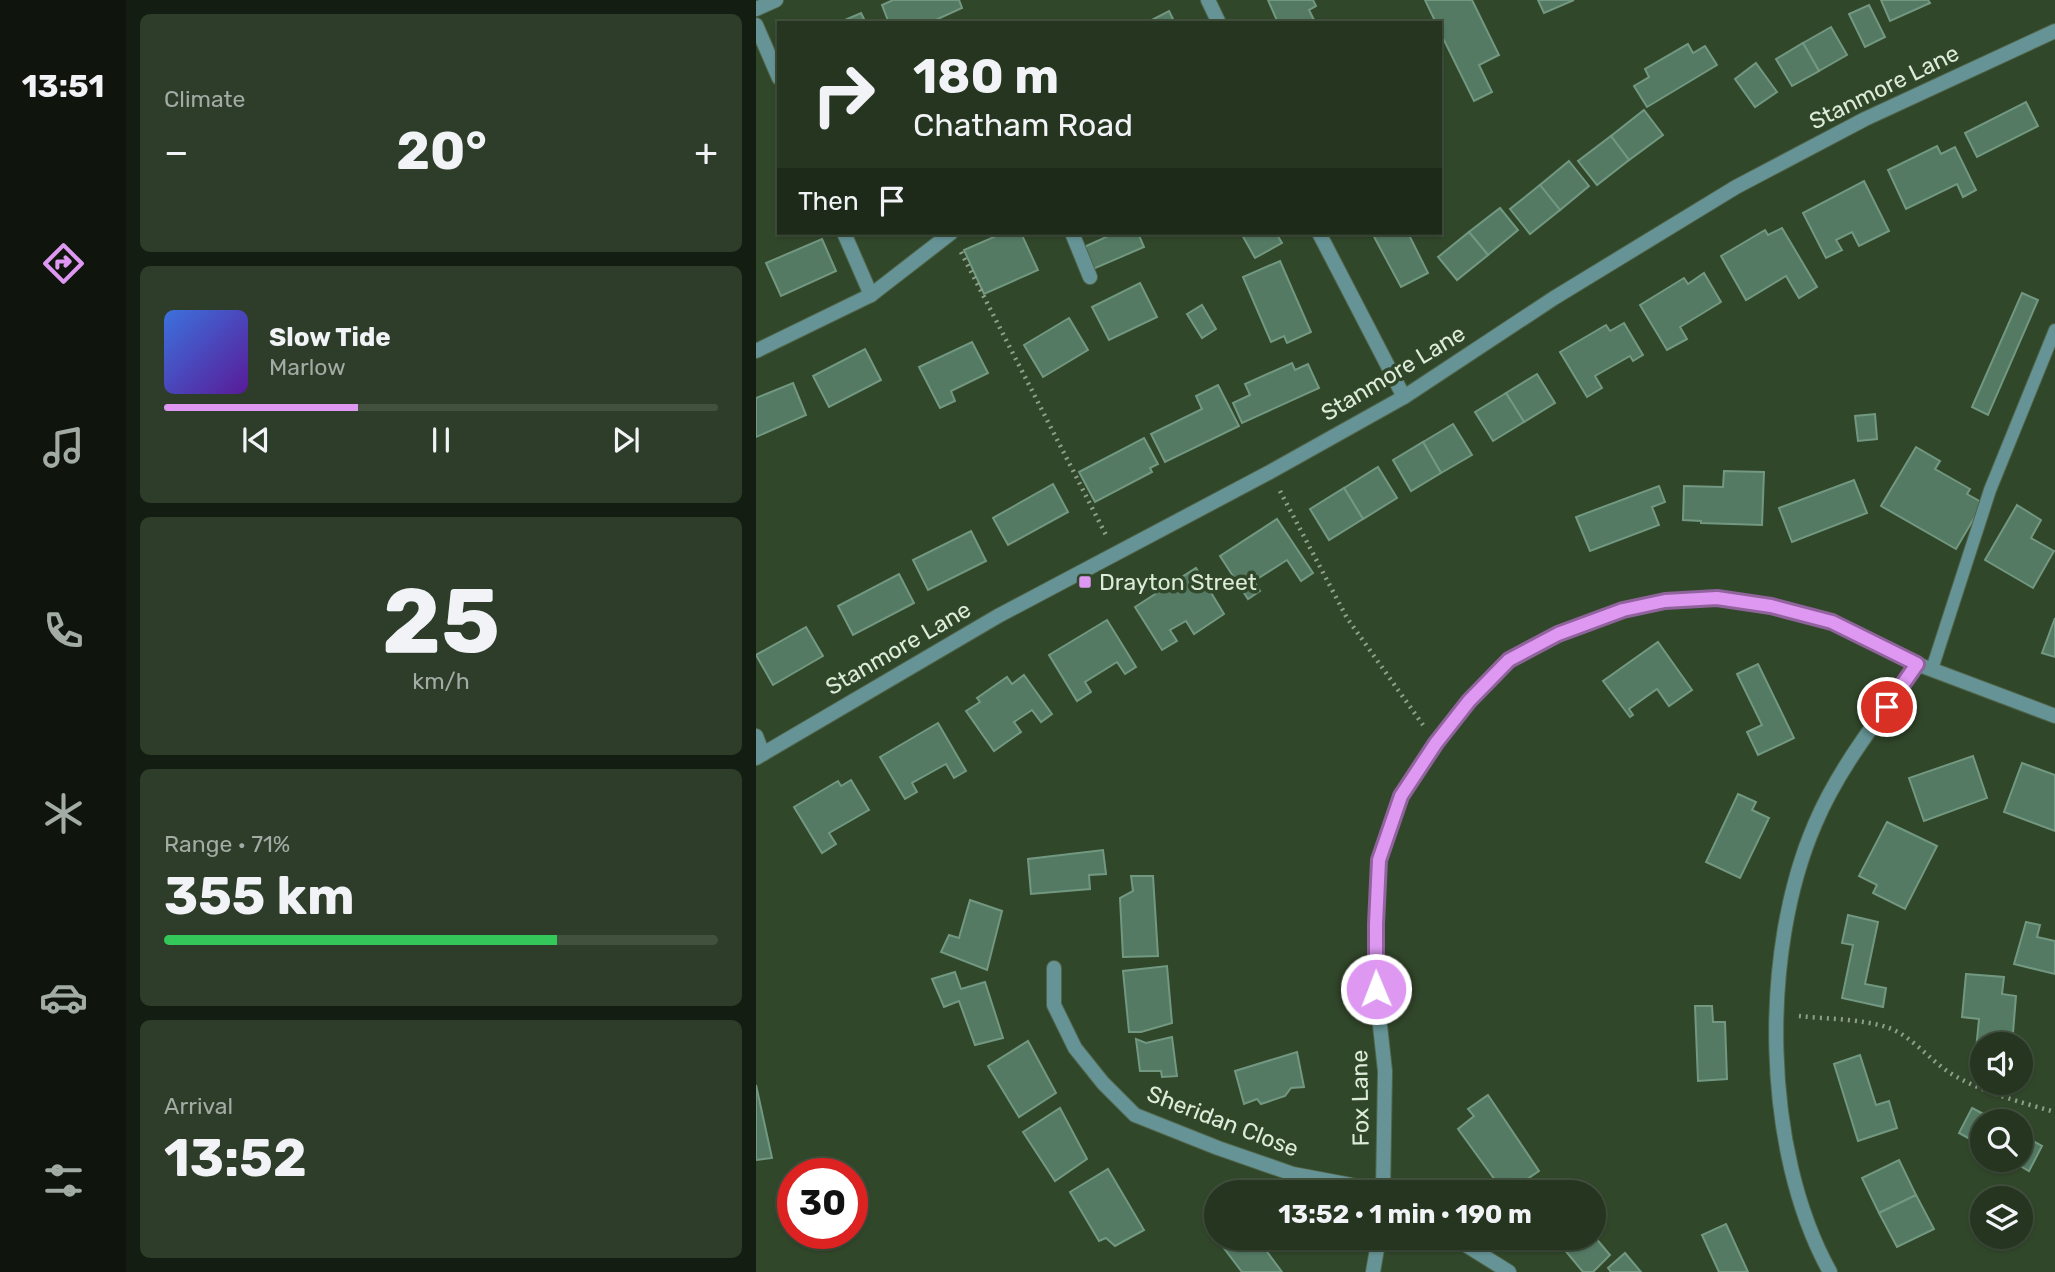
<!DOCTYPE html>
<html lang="en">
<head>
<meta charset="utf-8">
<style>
	body { margin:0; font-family:Rubik,sans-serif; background:#2d3d29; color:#f1f3f6; height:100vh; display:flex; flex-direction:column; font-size:26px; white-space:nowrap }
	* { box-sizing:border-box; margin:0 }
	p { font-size:23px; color:#a3aba5 }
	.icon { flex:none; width:38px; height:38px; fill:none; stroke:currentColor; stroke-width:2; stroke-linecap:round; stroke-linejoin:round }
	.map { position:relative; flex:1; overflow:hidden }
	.panel { display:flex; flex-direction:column; gap:14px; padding:14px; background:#141d12; width:630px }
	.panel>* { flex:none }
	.guide { position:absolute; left:21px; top:21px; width:665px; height:214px; border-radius:0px; box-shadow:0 2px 5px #0004,0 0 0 2px #42503e; background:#253520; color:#f1f3f6; overflow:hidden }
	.fabs { position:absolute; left:1214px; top:1032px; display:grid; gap:14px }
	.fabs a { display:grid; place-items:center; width:63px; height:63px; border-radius:50%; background:#253520; box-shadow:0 2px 5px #0004,0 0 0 2px #42503e; font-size:35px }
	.speed { position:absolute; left:21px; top:1158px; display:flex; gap:14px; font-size:35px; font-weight:700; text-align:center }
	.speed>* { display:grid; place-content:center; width:91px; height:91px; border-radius:50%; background:#253520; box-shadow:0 2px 5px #0004,0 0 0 2px #42503e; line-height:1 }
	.speed .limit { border:10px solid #d22; background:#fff; color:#111 }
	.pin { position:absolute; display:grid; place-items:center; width:60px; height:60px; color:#fff; margin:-30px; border:4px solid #fff; border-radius:50%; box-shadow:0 2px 7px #0007 }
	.me { position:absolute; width:77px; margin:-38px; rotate:359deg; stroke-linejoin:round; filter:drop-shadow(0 0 5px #0008) }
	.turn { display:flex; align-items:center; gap:24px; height:147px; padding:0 21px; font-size:32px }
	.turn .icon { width:91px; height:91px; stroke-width:2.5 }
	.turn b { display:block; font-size:49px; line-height:60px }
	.then { display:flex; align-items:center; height:66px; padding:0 21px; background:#0003; gap:14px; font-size:26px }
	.big { font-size:52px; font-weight:700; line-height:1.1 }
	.panel .tile { flex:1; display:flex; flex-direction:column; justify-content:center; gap:10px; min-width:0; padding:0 24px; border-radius:10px; background:#2d3d29 }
	.panel .dial { align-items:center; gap:0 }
	.dial b { font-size:91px; line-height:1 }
	.song { display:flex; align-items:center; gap:21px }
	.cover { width:84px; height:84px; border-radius:10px; background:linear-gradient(135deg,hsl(220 70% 55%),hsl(270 70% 35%)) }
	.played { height:7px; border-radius:4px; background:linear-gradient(90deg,#de98f2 35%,#42503e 35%) }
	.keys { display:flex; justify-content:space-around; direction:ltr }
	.heat { display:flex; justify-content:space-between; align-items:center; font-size:38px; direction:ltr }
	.charge { height:10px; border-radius:5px; background:linear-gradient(90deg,#34c759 71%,#42503e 0) }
	.trip { position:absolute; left:448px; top:1180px; width:402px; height:70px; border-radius:35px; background:#253520; box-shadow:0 2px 5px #0004,0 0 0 2px #42503e; font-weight:700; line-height:70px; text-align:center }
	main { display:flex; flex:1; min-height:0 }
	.tabs { display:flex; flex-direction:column; width:126px; justify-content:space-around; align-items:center; background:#0f150d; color:#a3aba5 }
	.tabs .icon { width:49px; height:49px }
	.tabs .active { color:#de98f2 }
	.tabs b { font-size:32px; color:#f1f3f6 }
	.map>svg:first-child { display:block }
	.building { fill:#547a64; stroke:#729881; stroke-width:2 }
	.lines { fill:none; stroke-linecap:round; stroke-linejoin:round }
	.service-casing { stroke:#50654a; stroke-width:14 }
	.minor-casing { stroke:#50654a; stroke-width:16 }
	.tertiary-casing { stroke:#50654a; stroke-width:16 }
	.path { stroke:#8fa089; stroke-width:4.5; stroke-dasharray:2 5; stroke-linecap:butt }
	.service { stroke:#669496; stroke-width:12 }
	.minor { stroke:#669496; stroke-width:14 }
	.tertiary { stroke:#669496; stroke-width:14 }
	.route-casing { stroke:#90639d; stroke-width:18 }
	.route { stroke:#de98f2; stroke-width:12 }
	.poi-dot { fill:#de98f2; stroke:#31472a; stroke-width:2.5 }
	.labels { text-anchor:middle; stroke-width:7; stroke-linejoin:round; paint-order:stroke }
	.street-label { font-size:23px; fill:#ddebd9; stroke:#31472a }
	.poi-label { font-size:23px; fill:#ddebd9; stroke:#31472a; text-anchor:start }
</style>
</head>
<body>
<main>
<nav class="tabs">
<b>13:51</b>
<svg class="icon active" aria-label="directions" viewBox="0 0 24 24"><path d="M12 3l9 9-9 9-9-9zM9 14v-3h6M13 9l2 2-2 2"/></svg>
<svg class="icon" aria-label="music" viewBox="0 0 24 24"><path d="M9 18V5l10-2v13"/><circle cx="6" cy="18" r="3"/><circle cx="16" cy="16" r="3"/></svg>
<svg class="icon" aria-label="phone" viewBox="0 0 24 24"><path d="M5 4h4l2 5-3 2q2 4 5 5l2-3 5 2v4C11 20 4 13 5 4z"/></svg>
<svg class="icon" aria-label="climate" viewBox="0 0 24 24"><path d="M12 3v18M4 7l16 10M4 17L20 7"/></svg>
<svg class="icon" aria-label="car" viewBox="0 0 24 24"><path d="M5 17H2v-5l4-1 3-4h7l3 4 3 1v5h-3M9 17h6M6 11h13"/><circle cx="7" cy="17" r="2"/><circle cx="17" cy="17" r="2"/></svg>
<svg class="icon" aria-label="filters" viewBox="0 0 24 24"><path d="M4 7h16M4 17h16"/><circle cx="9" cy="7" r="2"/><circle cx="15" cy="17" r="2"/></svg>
</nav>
<section class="panel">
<div class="tile"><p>Climate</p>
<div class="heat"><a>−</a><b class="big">20°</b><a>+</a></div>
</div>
<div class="tile">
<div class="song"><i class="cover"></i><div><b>Slow Tide</b><p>Marlow</p></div></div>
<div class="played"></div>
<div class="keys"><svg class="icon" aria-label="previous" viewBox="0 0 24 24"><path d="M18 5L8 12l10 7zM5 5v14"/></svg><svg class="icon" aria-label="pause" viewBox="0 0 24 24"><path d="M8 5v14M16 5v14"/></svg><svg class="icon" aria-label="next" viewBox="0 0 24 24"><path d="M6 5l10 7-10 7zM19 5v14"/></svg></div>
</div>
<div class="tile dial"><b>25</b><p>km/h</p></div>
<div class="tile"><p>Range · 71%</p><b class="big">355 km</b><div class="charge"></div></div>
<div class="tile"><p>Arrival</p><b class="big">13:52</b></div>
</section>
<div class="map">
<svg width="1299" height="1272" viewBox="0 0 1299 1272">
	<rect width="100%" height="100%" fill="#31472a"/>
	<g class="building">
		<path d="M137,0H203L206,8L173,23H133L126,5Z"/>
		<path d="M512,0H557L560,6L553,10L558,20L554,23H522Z"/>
		<path d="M669,0H716L743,55L723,65L736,92L718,101L684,32V23H680Z"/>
		<path d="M782,0H818L788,13Z"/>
		<path d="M1125,0H1172L1174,3L1134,21Z"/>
		<path d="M1113,5L1129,37L1109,47L1093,14Z"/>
		<path d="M413,11L419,23H390Z"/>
		<path d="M105,13L110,23H82Z"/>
		<path d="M1075,27L1091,55L1063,71L1047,43Z"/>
		<path d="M1047,43L1063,71L1036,86L1020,59Z"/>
		<path d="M932,44L937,53L949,46L961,65L891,107L878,86L893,77L889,69Z"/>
		<path d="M1000,63L1021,92L999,107L979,79Z"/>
		<path d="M1270,102L1282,126L1221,157L1209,133Z"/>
		<path d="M888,110L907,135L873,160L855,136Z"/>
		<path d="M855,136L873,160L841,185L822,161Z"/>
		<path d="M1181,146L1185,154L1199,147L1220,190L1207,197L1201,184L1150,209L1132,170Z"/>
		<path d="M813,161L833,186L804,210L784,185Z"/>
		<path d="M1108,181L1133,231L1103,246L1096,232L1080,240L1086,250L1070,258L1047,213Z"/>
		<path d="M784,185L804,210L774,234L754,209Z"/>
		<path d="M744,208L762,230L732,255L713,232Z"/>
		<path d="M1026,228L1061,287L1043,298L1030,276L990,300L965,256L1009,230L1012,235Z"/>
		<path d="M713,232L732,255L701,280L682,257Z"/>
		<path d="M247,233H265L282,270L228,294L208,250Z"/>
		<path d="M359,233H382L388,247L337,269L328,247Z"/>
		<path d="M485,233H520L526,243L499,258Z"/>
		<path d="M616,233H652L672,273L645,287Z"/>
		<path d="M66,239L80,271L25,296L10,263Z"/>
		<path d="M524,261L555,332L531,343L528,336L515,342L487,277Z"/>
		<path d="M948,273L965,302L924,327L931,339L911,350L884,305L928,278L932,284Z"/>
		<path d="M384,283L401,317L353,340L336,307Z"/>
		<path d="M1266,293L1282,300L1232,415L1216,407Z"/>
		<path d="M446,305L460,329L446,338L431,314Z"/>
		<path d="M313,318L332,350L287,377L268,345Z"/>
		<path d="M868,323L887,355L877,361L874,356L839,376L846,388L831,397L804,352L850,325L854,331Z"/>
		<path d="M216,342L232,373L195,391L199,401L184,408L163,367Z"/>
		<path d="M109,349L125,380L73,407L57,376Z"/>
		<path d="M536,363L539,370L552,364L563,388L486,423L477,403L494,395L489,384Z"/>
		<path d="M781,374L799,403L768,422L750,393Z"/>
		<path d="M37,383L50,415L0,437V398Z"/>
		<path d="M462,385L483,426L409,462L395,434L446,409L440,396Z"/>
		<path d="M750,393L768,422L737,441L719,412Z"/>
		<path d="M1119,414L1121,439L1102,441L1099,416Z"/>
		<path d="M697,424L716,455L685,473L667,442Z"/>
		<path d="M388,438L402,464L394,468L396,472L339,502L323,472Z"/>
		<path d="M667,442L685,473L655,491L637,460Z"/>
		<path d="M1160,447L1184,461L1179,469L1214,489L1211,494L1227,503L1200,549L1125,506Z"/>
		<path d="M622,467L641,498L607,519L588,488Z"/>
		<path d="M968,471L1008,472L1006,525L945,523V521L927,520L928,486L967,487Z"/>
		<path d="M1098,480L1111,513L1036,542L1023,508Z"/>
		<path d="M297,484L312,512L252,545L237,518Z"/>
		<path d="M903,486L909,502L896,507L903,525L834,551L820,517Z"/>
		<path d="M588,488L607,519L573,540L554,509Z"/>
		<path d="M1261,505L1285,520L1275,538L1298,551L1277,588L1229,560Z"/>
		<path d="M521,519L557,573L545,581L531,560L498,581L504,591L492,599L464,556Z"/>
		<path d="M215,531L230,561L172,590L157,560Z"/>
		<path d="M440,568L468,614L438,634L430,621L414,630L421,641L406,650L379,607Z"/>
		<path d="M143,574L158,603L97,635L82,606Z"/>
		<path d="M1299,618V657L1286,653Z"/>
		<path d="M351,620L380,667L369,674L361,662L329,682L335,692L321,701L293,655Z"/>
		<path d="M50,627L67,656L17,685L0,655Z"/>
		<path d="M902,642L936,690L913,706L901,689L873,709L877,715L874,717L847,681Z"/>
		<path d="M1002,664L1038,738L1002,755L991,732L1006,725L981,674Z"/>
		<path d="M268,675L296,714L285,722L276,710L258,722L265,732L238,751L210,711L224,702L221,698L251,677L256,684Z"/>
		<path d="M182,723L210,771L198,778L190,764L156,783L161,792L149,799L124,757Z"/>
		<path d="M1217,756L1231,798L1168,821L1153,778Z"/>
		<path d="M1266,763L1299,775V831L1248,812Z"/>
		<path d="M95,780L113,810L73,833L80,844L66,853L38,807L82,781L85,786Z"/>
		<path d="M982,794L1000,802L996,810L1013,818L984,878L950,862Z"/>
		<path d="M1131,822L1181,846L1149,909L1117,893L1121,885L1103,876Z"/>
		<path d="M347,850L350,874L333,875L334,889L275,894L272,859Z"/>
		<path d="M375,876H397L402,956L367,957L364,898L377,891Z"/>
		<path d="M214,900L246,911L231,970L185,952L193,935L203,938Z"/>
		<path d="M1092,915L1122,922L1109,984L1130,988L1127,1007L1086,998L1097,945L1086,943Z"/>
		<path d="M1270,922L1284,925L1281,937L1299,941V974L1258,964Z"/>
		<path d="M411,966L416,1023L385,1032H373L367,971Z"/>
		<path d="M199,972L205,989L229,982L247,1038L219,1045L203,1001L188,1007L176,979Z"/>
		<path d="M1210,974L1248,977L1246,994L1260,996L1256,1045H1227V1051L1220,1050L1223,1019L1206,1017Z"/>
		<path d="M939,1006H956L957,1022H969L971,1079L942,1081Z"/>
		<path d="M416,1037L421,1076L406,1077L405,1071H384L380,1039L390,1043Z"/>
		<path d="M272,1041L300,1093L263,1117L232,1066Z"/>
		<path d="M541,1052L548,1087L535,1088L529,1096L505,1104L501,1099L488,1104L479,1071Z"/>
		<path d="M1104,1055L1120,1105L1133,1101L1141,1128L1102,1141L1078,1064Z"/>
		<path d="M0,1085L16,1158L0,1160Z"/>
		<path d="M732,1095L783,1171L764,1184L761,1179L747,1191L702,1129L718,1116L712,1109Z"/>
		<path d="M304,1108L331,1159L299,1181L267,1132Z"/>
		<path d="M1216,1108L1243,1122H1227V1146L1203,1133Z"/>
		<path d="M1265,1134L1286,1146L1273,1171L1254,1160H1265Z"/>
		<path d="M1143,1160L1160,1195L1123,1213L1106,1178Z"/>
		<path d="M352,1169L388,1230L359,1246L350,1238L343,1241L314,1192Z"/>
		<path d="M1160,1195L1178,1229L1141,1247L1123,1213Z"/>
		<path d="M970,1224L992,1272H963L946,1235Z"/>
		<path d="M460,1233V1237H500L526,1272H486L458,1235Z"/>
		<path d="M838,1236L854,1255L837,1272H827L798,1237Z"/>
		<path d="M869,1253L885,1272H855L852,1268Z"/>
	</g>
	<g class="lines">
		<g class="service-casing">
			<path id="service" d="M1176,669L1234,490L1299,330"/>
		</g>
		<g class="minor-casing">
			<g id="minor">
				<path d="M452,0L463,23"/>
				<path d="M0,9L20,0"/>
				<path d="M0,25L23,78"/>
				<path d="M88,233L115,295"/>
				<path d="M316,233L334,277"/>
				<path d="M563,233L648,397"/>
				<path d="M0,351L115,295L195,233"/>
				<path d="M0,736L7,754"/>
				<path d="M298,968V1005L319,1048L347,1083L379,1115L462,1148L537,1174L627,1191"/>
				<path d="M627,1192L629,1071L620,989V924L623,860L645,796L680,743L713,701L753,660L802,634L867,610L909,601L961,598L1015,606L1076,622L1161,664L1299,716"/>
				<path d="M697,1237L753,1272"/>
				<path d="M617,1272L623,1237"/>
				<path d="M1074,1272C1006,1150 1004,951 1059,824C1084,765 1125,716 1161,664"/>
			</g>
		</g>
		<g class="tertiary-casing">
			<path id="tertiary" d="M0,758L242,616L514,472L648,397L798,298L980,187L1109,119L1299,31"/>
		</g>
		<g class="path">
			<path d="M205,252L351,537"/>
			<path d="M524,491L591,618L667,725"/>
			<path d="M1043,1016C1071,1019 1108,1019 1133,1028C1154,1035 1174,1060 1194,1073C1225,1092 1264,1102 1299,1112"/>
		</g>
		<use href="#service" class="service"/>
		<use href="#minor" class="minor"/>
		<use href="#tertiary" class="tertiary"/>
	</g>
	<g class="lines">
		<g class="route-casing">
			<path id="route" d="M620,989V924L623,860L645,796L680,743L713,701L753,660L802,634L867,610L909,601L961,598L1015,606L1076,622L1161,664L1131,707"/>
		</g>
		<use href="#route" class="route"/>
	</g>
	<rect class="poi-dot" x="322" y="575" width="14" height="14" rx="3.5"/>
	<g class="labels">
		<g class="street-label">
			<text transform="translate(1128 87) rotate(-26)" y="8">Stanmore Lane</text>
			<text transform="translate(637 373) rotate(-31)" y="8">Stanmore Lane</text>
			<text transform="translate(142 648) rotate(-30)" y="8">Stanmore Lane</text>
			<text transform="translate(604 1098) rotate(-91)" y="8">Fox Lane</text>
			<text transform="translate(467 1121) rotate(21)" y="8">Sheridan Close</text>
		</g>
		<g class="poi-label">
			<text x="343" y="590">Drayton Street</text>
		</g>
	</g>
</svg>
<div class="fabs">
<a><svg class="icon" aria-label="sound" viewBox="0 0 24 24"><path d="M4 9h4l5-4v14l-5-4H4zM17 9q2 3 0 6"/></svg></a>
<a><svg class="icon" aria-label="search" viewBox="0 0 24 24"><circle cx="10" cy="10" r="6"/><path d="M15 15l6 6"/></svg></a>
<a><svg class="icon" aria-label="layers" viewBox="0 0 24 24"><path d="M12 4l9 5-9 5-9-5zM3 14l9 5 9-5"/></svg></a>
</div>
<div class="speed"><div class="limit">30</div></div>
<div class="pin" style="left:1131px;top:707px;background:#d93025"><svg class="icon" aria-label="arrive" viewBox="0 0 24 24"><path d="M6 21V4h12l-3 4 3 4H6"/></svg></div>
<svg class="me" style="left:620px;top:989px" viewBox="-20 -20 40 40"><circle r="17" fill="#de98f2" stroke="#fff" stroke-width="3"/><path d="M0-11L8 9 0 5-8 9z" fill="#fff"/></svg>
<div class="trip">13:52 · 1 min · 190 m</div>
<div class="guide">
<div class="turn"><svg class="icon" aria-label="right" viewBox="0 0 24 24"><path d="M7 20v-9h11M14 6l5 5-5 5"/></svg><div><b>180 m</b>Chatham Road</div></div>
<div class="then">Then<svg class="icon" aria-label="arrive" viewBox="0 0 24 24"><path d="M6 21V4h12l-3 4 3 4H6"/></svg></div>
</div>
</div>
</main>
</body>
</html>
